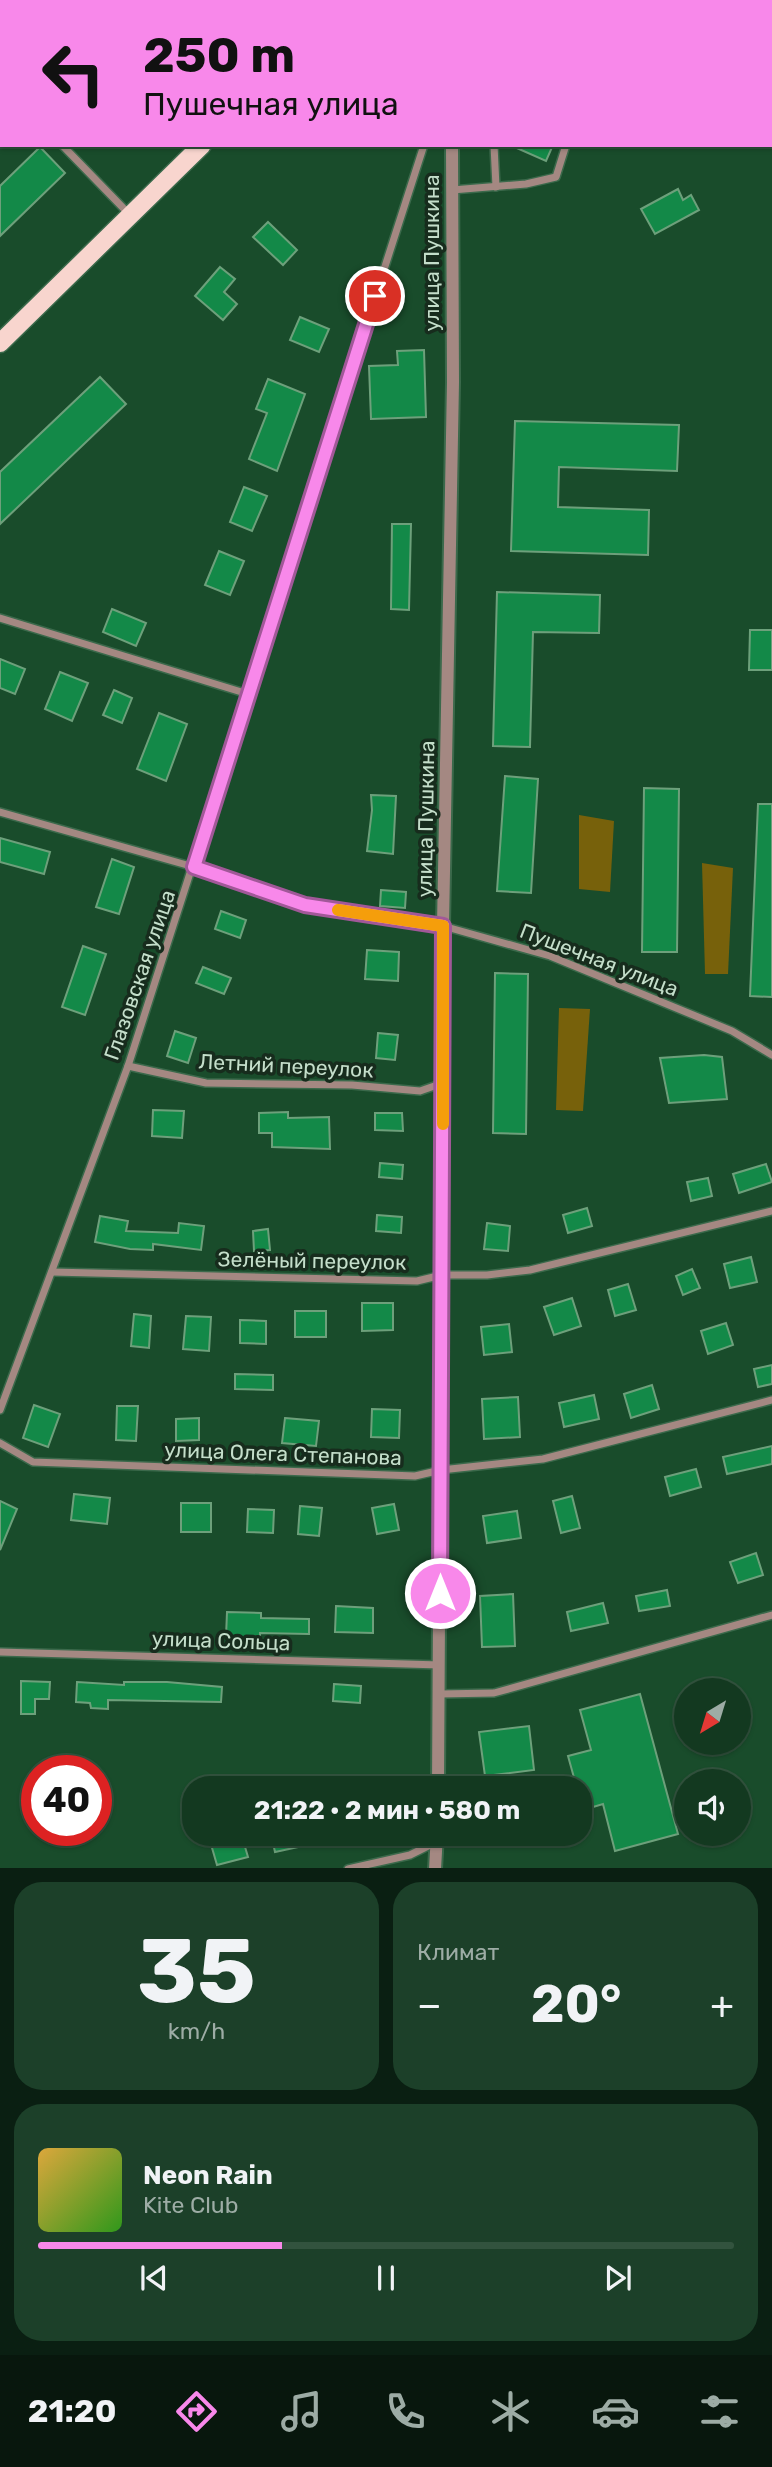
<!DOCTYPE html>
<html lang="ru">
<head>
<meta charset="utf-8">
<style>
	body { margin:0; font-family:Rubik,sans-serif; background:#1c4029; color:#f1f3f6; height:100vh; display:flex; flex-direction:column; font-size:26px; white-space:nowrap }
	* { box-sizing:border-box; margin:0 }
	p { font-size:23px; color:#9daca5 }
	.icon { flex:none; width:38px; height:38px; fill:none; stroke:currentColor; stroke-width:2; stroke-linecap:round; stroke-linejoin:round }
	.map { position:relative; height:1868px; overflow:hidden }
	.drawer { display:flex; flex-direction:column; gap:14px; padding:14px; background:#0a1f12; flex:1 }
	.drawer>* { flex:none }
	.banner { position:absolute; left:0px; top:0px; width:774px; height:147px; box-shadow:0 2px 5px #0004,0 0 0 2px #32533e; background:#f888ea; color:#111; overflow:hidden }
	.needle { width:46px; rotate:218deg }
	.fabs { position:absolute; left:674px; top:1678px; display:grid; gap:14px }
	.fabs a { display:grid; place-items:center; width:77px; height:77px; border-radius:50%; background:#133920; box-shadow:0 2px 5px #0004,0 0 0 2px #32533e; font-size:35px }
	.speed { position:absolute; left:21px; top:1755px; display:flex; gap:14px; font-size:35px; font-weight:700; text-align:center }
	.speed>* { display:grid; place-content:center; width:91px; height:91px; border-radius:50%; background:#133920; box-shadow:0 2px 5px #0004,0 0 0 2px #32533e; line-height:1 }
	.speed .limit { border:10px solid #d22; background:#fff; color:#111 }
	.pin { position:absolute; display:grid; place-items:center; width:60px; height:60px; color:#fff; margin:-30px; border:4px solid #fff; border-radius:50%; box-shadow:0 2px 7px #0007 }
	.me { position:absolute; width:77px; margin:-38px; rotate:0deg; stroke-linejoin:round; filter:drop-shadow(0 0 5px #0008) }
	.turn { display:flex; align-items:center; gap:24px; height:147px; padding:0 28px; font-size:32px }
	.turn .icon { width:91px; height:91px; stroke-width:2.5 }
	.turn b { display:block; font-size:49px; line-height:60px }
	.big { font-size:52px; font-weight:700; line-height:1.1 }
	.drawer .tile { flex:1; display:flex; flex-direction:column; justify-content:center; gap:10px; min-width:0; padding:0 24px; border-radius:28px; background:#1c4029 }
	.drawer .dial { align-items:center; gap:0 }
	.dial b { font-size:91px; line-height:1 }
	.song { display:flex; align-items:center; gap:21px }
	.cover { width:84px; height:84px; border-radius:10px; background:linear-gradient(135deg,hsl(40 70% 55%),hsl(110 70% 35%)) }
	.played { height:7px; border-radius:4px; background:linear-gradient(90deg,#f888ea 35%,#32533e 35%) }
	.keys { display:flex; justify-content:space-around; direction:ltr }
	.heat { display:flex; justify-content:space-between; align-items:center; font-size:38px; direction:ltr }
	.drawer .tiles { flex:1; display:grid; gap:14px; grid-template-columns:1fr 1fr }
	.tile:last-child { grid-column:span 2 }
	.trip { position:absolute; left:182px; top:1776px; width:410px; height:70px; border-radius:28px; background:#133920; box-shadow:0 2px 5px #0004,0 0 0 2px #32533e; font-weight:700; line-height:70px; text-align:center }
	.tabs { display:flex; height:112px; justify-content:space-around; align-items:center; background:#08170d; color:#9daca5 }
	.tabs .icon { width:49px; height:49px }
	.tabs .selected { color:#f888ea }
	.tabs b { font-size:32px; color:#f1f3f6 }
	.map>svg:first-child { display:block }
	.green { fill:#77610b }
	.building { fill:#138948; stroke:#6da07b; stroke-width:2 }
	.lines { fill:none; stroke-linecap:round; stroke-linejoin:round }
	.minor-casing { stroke:#3b694b; stroke-width:10 }
	.tertiary-casing { stroke:#3b694b; stroke-width:16 }
	.primary-casing { stroke:#3b694b; stroke-width:21 }
	.minor { stroke:#a48882; stroke-width:7 }
	.tertiary { stroke:#a48882; stroke-width:12 }
	.primary { stroke:#f8d5ce; stroke-width:18 }
	.route-casing { stroke:#a15898; stroke-width:18 }
	.route { stroke:#f888ea; stroke-width:12 }
	.slow { stroke:#f59e0b; stroke-width:12 }
	.labels { text-anchor:middle; stroke-width:7; stroke-linejoin:round; paint-order:stroke }
	.street-label { font-size:21px; fill:#c4deca; stroke:#172c1d }
</style>
</head>
<body>
<div class="map">
<svg width="772" height="1869" viewBox="0 0 772 1869">
	<rect width="100%" height="100%" fill="#194c2b"/>
	<g class="green">
		<path d="M579,815L614,821L610,892L579,889Z"/>
		<path d="M702,863L733,868L728,974H705Z"/>
		<path d="M559,1008L590,1009L583,1111L556,1110Z"/>
	</g>
	<g class="building">
		<path d="M510,145H553L546,161Z"/>
		<path d="M40,147L65,173L0,236V186Z"/>
		<path d="M678,189L683,200L691,195L699,210L655,234L641,209Z"/>
		<path d="M268,222L297,250L283,265L253,237Z"/>
		<path d="M220,267L235,279L224,292L237,304L223,320L195,296Z"/>
		<path d="M300,317L329,329L319,352L290,340Z"/>
		<path d="M424,350L426,417L371,419L369,366L398,365L397,351Z"/>
		<path d="M100,377L126,404L0,524V472Z"/>
		<path d="M268,379L305,394L277,471L249,459L267,413L256,409Z"/>
		<path d="M515,421L679,425L677,471L559,467L558,507L649,510L648,555L511,551Z"/>
		<path d="M244,487L267,496L252,531L230,522Z"/>
		<path d="M392,524H411L409,610L391,609Z"/>
		<path d="M219,551L244,561L230,595L205,585Z"/>
		<path d="M497,592L600,595L599,633L533,632L530,747L493,746Z"/>
		<path d="M112,609L146,623L136,646L103,632Z"/>
		<path d="M750,630H772V670H749Z"/>
		<path d="M0,659L25,669L15,694L0,688Z"/>
		<path d="M60,672L88,683L72,721L45,709Z"/>
		<path d="M114,690L132,698L122,723L103,715Z"/>
		<path d="M159,713L187,724L166,781L137,769Z"/>
		<path d="M505,776L538,779L531,893L497,891Z"/>
		<path d="M644,788L679,789L677,952H642Z"/>
		<path d="M371,795L396,796L393,854L367,851L372,810Z"/>
		<path d="M758,804H772V997L750,996Z"/>
		<path d="M0,838L50,852L44,874L0,862Z"/>
		<path d="M112,859L134,867L119,914L96,907Z"/>
		<path d="M381,890L406,892L405,908L380,906Z"/>
		<path d="M221,911L246,920L240,938L215,929Z"/>
		<path d="M83,946L106,954L85,1015L62,1007Z"/>
		<path d="M367,950L399,952L398,981L365,979Z"/>
		<path d="M203,967L231,978L224,994L196,983Z"/>
		<path d="M495,973L528,974L526,1134L493,1133Z"/>
		<path d="M175,1031L196,1038L188,1063L167,1056Z"/>
		<path d="M378,1033L398,1035L395,1060L376,1058Z"/>
		<path d="M704,1055L722,1057L727,1099L669,1103L660,1058Z"/>
		<path d="M153,1110L184,1111L182,1138L152,1136Z"/>
		<path d="M288,1112V1118L329,1117L330,1149L272,1147V1133H259V1113Z"/>
		<path d="M375,1113H402L403,1131L375,1130Z"/>
		<path d="M380,1163L403,1165L402,1179L379,1177Z"/>
		<path d="M766,1164L772,1182L739,1193L733,1174Z"/>
		<path d="M708,1178L712,1196L691,1201L687,1182Z"/>
		<path d="M587,1208L592,1226L568,1233L563,1215Z"/>
		<path d="M377,1215L402,1217L401,1233L376,1231Z"/>
		<path d="M100,1216L128,1221L126,1231L178,1233L179,1223L204,1226L201,1250L153,1244V1250L130,1249L95,1242Z"/>
		<path d="M487,1223L510,1226L508,1251L484,1249Z"/>
		<path d="M268,1229L270,1250L254,1251L253,1231Z"/>
		<path d="M751,1257L757,1282L730,1288L724,1264Z"/>
		<path d="M692,1269L700,1288L683,1295L676,1276Z"/>
		<path d="M628,1284L636,1310L615,1316L608,1290Z"/>
		<path d="M572,1298L581,1326L554,1335L544,1307Z"/>
		<path d="M362,1303H393V1330L362,1331Z"/>
		<rect x="295" y="1311" width="31" height="26"/>
		<path d="M134,1314L151,1316L149,1348L131,1346Z"/>
		<path d="M186,1316L211,1317L209,1351L183,1349Z"/>
		<path d="M240,1320L266,1321V1344L240,1343Z"/>
		<path d="M726,1323L733,1345L708,1354L701,1331Z"/>
		<path d="M509,1324L512,1352L484,1355L481,1327Z"/>
		<path d="M772,1365V1384L758,1387L754,1369Z"/>
		<path d="M235,1374L273,1375V1390L235,1389Z"/>
		<path d="M652,1385L659,1409L631,1418L624,1394Z"/>
		<path d="M594,1395L599,1419L564,1427L559,1403Z"/>
		<path d="M518,1397L520,1437L484,1439L482,1399Z"/>
		<path d="M34,1405L60,1414L48,1447L23,1438Z"/>
		<path d="M117,1406H138L136,1441L116,1440Z"/>
		<path d="M372,1409L400,1410L399,1438L371,1437Z"/>
		<path d="M199,1418V1440L176,1441V1419Z"/>
		<path d="M285,1418L319,1421L316,1446L282,1443Z"/>
		<path d="M772,1446V1464L727,1474L723,1457Z"/>
		<path d="M696,1469L701,1487L670,1496L665,1477Z"/>
		<path d="M74,1494L110,1498L107,1524L71,1520Z"/>
		<path d="M572,1496L580,1528L561,1533L553,1501Z"/>
		<path d="M0,1501L17,1509L0,1550Z"/>
		<rect x="181" y="1503" width="30" height="29"/>
		<path d="M394,1504L399,1530L377,1534L372,1508Z"/>
		<path d="M300,1506L322,1508L319,1536L298,1534Z"/>
		<path d="M248,1509L274,1510L273,1533L247,1532Z"/>
		<path d="M517,1511L521,1538L487,1543L483,1516Z"/>
		<path d="M756,1553L763,1575L738,1583L730,1562Z"/>
		<path d="M667,1590L670,1606L639,1611L636,1596Z"/>
		<path d="M513,1594L515,1646L482,1647L480,1596Z"/>
		<path d="M603,1603L608,1623L571,1631L567,1612Z"/>
		<path d="M336,1606L373,1608V1633L335,1632Z"/>
		<path d="M227,1612L261,1613V1618L309,1619V1634L260,1633V1638L226,1637Z"/>
		<path d="M21,1681L50,1682L49,1699H35V1714H21Z"/>
		<path d="M77,1682L124,1685V1682H167L222,1687L221,1702L108,1700V1709L91,1708L90,1703L76,1702Z"/>
		<path d="M334,1684L361,1686L360,1703L333,1701Z"/>
		<path d="M640,1694L678,1834L615,1851L603,1804L583,1810L568,1756L591,1750L580,1710Z"/>
		<path d="M529,1726L534,1770L485,1776L479,1732Z"/>
		<path d="M208,1834H229L231,1844L243,1840L248,1857L217,1865Z"/>
		<path d="M271,1834H301L303,1846L275,1852Z"/>
	</g>
	<g class="lines">
		<g class="minor-casing">
			<g id="minor">
				<path d="M517,2L518,0"/>
				<path d="M610,2L611,0"/>
				<path d="M747,2L749,0"/>
				<path d="M0,90L2,91"/>
				<path d="M62,145L130,215"/>
				<path d="M494,145L496,187"/>
				<path d="M452,190L526,184L556,177L566,145"/>
				<path d="M0,618L248,694"/>
				<path d="M0,812L194,867L305,905L443,926L550,956L732,1031L772,1055"/>
				<path d="M128,1066L206,1083L352,1085L420,1091L443,1083"/>
				<path d="M52,1272L417,1281L442,1275H487L530,1270L772,1211"/>
				<path d="M0,1410L128,1066L424,145"/>
				<path d="M0,1443L33,1462L415,1476L441,1470L543,1459L772,1400"/>
				<path d="M0,1652L440,1665"/>
				<path d="M440,1694L494,1693L772,1615"/>
				<path d="M348,1869L410,1855L436,1842"/>
			</g>
		</g>
		<g class="tertiary-casing">
			<g id="tertiary">
				<path d="M454,2V0"/>
				<path d="M438,1788L443,926L453,382L452,145"/>
				<path d="M435,1869L437,1834"/>
			</g>
		</g>
		<g class="primary-casing">
			<g id="primary">
				<path d="M349,2L350,0"/>
				<path d="M0,343L202,145"/>
			</g>
		</g>
		<use href="#minor" class="minor"/>
		<use href="#tertiary" class="tertiary"/>
		<use href="#primary" class="primary"/>
	</g>
	<g class="lines">
		<g class="route-casing">
			<path id="route" d="M375,296L194,867L305,905L443,926L440,1593"/>
		</g>
		<use href="#route" class="route"/>
		<path class="slow" d="M338,910L443,926V1124"/>
	</g>
	<g class="labels">
		<g class="street-label">
			<text transform="translate(432 253) rotate(-90)" y="7">улица Пушкина</text>
			<text transform="translate(426 819) rotate(-89)" y="7">улица Пушкина</text>
			<text transform="translate(599 960) rotate(21)" y="7">Пушечная улица</text>
			<text transform="translate(140 975) rotate(-71)" y="7">Глазовская улица</text>
			<text transform="translate(286 1066) rotate(3)" y="7">Летний переулок</text>
			<text transform="translate(312 1261) rotate(1)" y="7">Зелёный переулок</text>
			<text transform="translate(283 1454) rotate(2)" y="7">улица Олега Степанова</text>
			<text transform="translate(221 1641) rotate(2)" y="7">улица Сольца</text>
		</g>
	</g>
</svg>
<div class="fabs">
<a><svg class="needle" viewBox="-14 -14 28 28"><path d="M0-13l5 13h-10z" fill="#e53935"/><path d="M0 13l5-13h-10z" fill="#9daca5"/></svg></a>
<a><svg class="icon" aria-label="sound" viewBox="0 0 24 24"><path d="M4 9h4l5-4v14l-5-4H4zM17 9q2 3 0 6"/></svg></a>
</div>
<div class="speed"><div class="limit">40</div></div>
<div class="pin" style="left:375px;top:296px;background:#d93025"><svg class="icon" aria-label="arrive" viewBox="0 0 24 24"><path d="M6 21V4h12l-3 4 3 4H6"/></svg></div>
<svg class="me" style="left:440px;top:1593px" viewBox="-20 -20 40 40"><circle r="17" fill="#f888ea" stroke="#fff" stroke-width="3"/><path d="M0-11L8 9 0 5-8 9z" fill="#fff"/></svg>
<div class="trip">21:22 · 2 мин · 580 m</div>
<div class="banner">
<div class="turn"><svg class="icon" aria-label="left" viewBox="0 0 24 24"><path d="M17 20v-9H6M10 6l-5 5 5 5"/></svg><div><b>250 m</b>Пушечная улица</div></div>
</div>
</div>
<section class="drawer">
<div class="tiles">
<div class="tile dial"><b>35</b><p>km/h</p></div>
<div class="tile"><p>Климат</p>
<div class="heat"><a>−</a><b class="big">20°</b><a>+</a></div>
</div>
<div class="tile">
<div class="song"><i class="cover"></i><div><b>Neon Rain</b><p>Kite Club</p></div></div>
<div class="played"></div>
<div class="keys"><svg class="icon" aria-label="previous" viewBox="0 0 24 24"><path d="M18 5L8 12l10 7zM5 5v14"/></svg><svg class="icon" aria-label="pause" viewBox="0 0 24 24"><path d="M8 5v14M16 5v14"/></svg><svg class="icon" aria-label="next" viewBox="0 0 24 24"><path d="M6 5l10 7-10 7zM19 5v14"/></svg></div>
</div>
</div>
</section>
<nav class="tabs">
<b>21:20</b>
<svg class="icon selected" aria-label="directions" viewBox="0 0 24 24"><path d="M12 3l9 9-9 9-9-9zM9 14v-3h6M13 9l2 2-2 2"/></svg>
<svg class="icon" aria-label="music" viewBox="0 0 24 24"><path d="M9 18V5l10-2v13"/><circle cx="6" cy="18" r="3"/><circle cx="16" cy="16" r="3"/></svg>
<svg class="icon" aria-label="phone" viewBox="0 0 24 24"><path d="M5 4h4l2 5-3 2q2 4 5 5l2-3 5 2v4C11 20 4 13 5 4z"/></svg>
<svg class="icon" aria-label="climate" viewBox="0 0 24 24"><path d="M12 3v18M4 7l16 10M4 17L20 7"/></svg>
<svg class="icon" aria-label="car" viewBox="0 0 24 24"><path d="M5 17H2v-5l4-1 3-4h7l3 4 3 1v5h-3M9 17h6M6 11h13"/><circle cx="7" cy="17" r="2"/><circle cx="17" cy="17" r="2"/></svg>
<svg class="icon" aria-label="filters" viewBox="0 0 24 24"><path d="M4 7h16M4 17h16"/><circle cx="9" cy="7" r="2"/><circle cx="15" cy="17" r="2"/></svg>
</nav>
</body>
</html>
